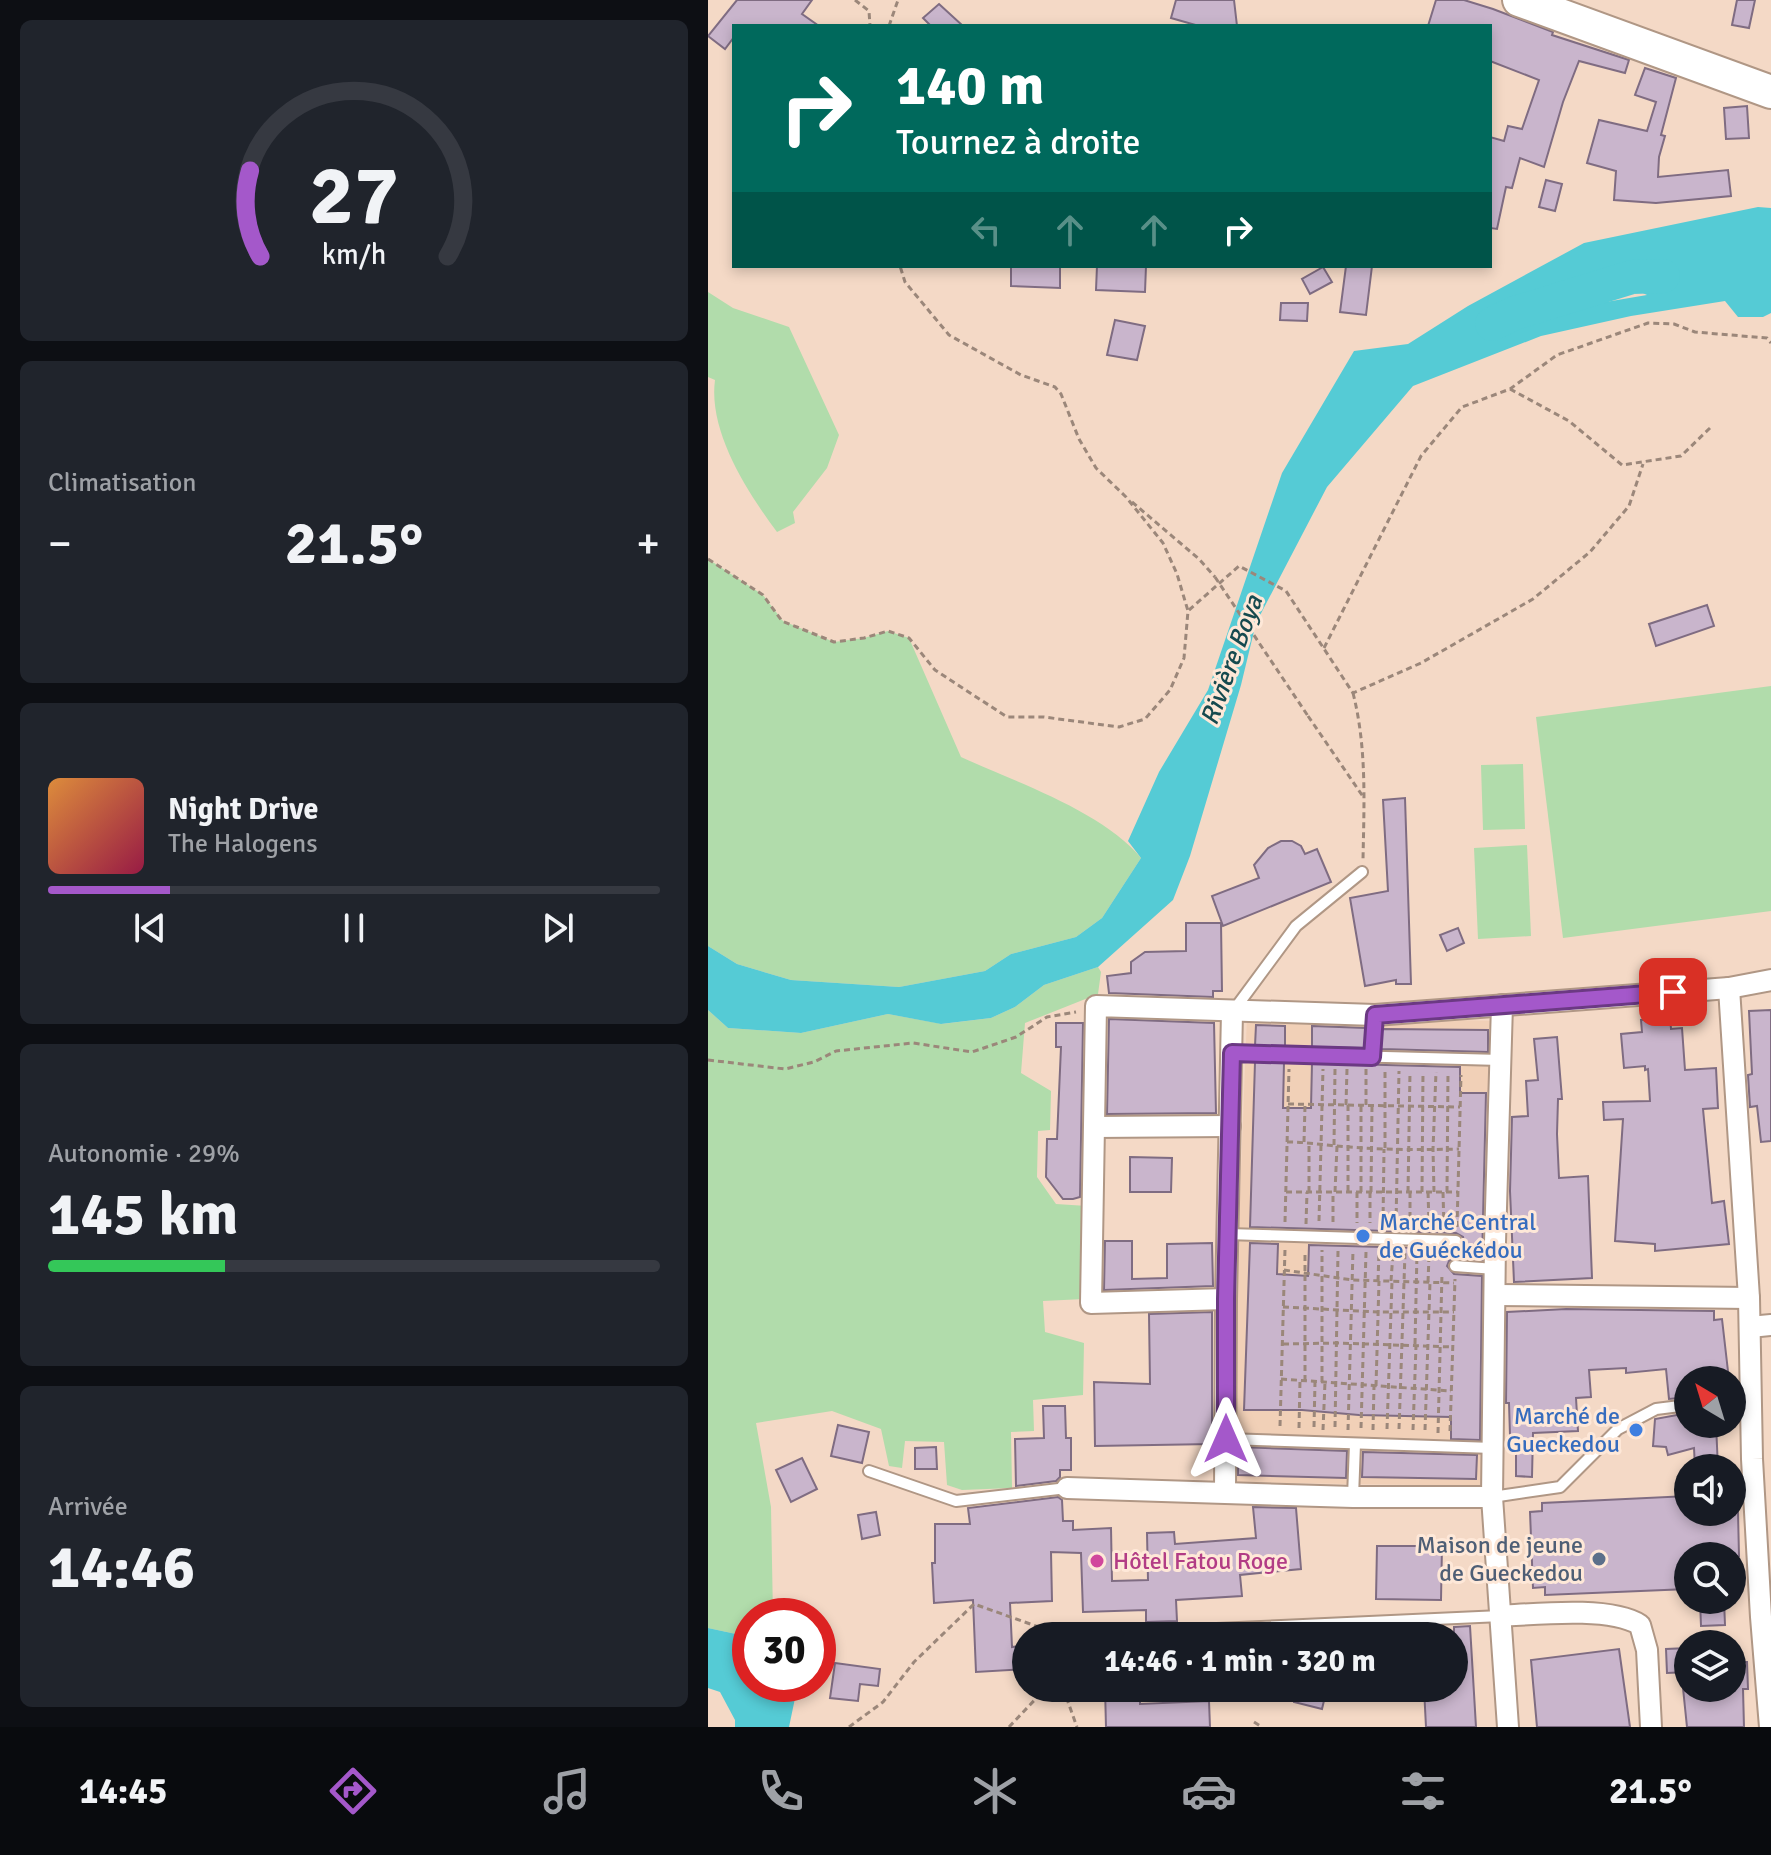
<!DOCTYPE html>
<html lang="fr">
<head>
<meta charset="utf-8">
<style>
	body { margin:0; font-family:Signika,sans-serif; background:#20242c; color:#f1f3f6; height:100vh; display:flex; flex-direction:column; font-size:30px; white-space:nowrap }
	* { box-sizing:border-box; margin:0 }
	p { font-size:26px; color:#9ea1a6 }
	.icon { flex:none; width:44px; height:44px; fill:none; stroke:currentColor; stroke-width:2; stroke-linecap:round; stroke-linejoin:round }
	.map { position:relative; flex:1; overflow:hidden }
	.panel { display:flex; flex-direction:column; gap:20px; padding:20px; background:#0d0f14; width:708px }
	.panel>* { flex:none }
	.top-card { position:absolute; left:24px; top:24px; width:760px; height:244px; border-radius:0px; box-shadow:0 4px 12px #0003; background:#00695c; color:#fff; overflow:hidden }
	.needle { width:52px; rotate:322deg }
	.controls { position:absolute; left:966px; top:1366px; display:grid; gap:16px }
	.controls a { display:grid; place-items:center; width:72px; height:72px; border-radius:50%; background:#171b24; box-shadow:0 4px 12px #0003; font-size:40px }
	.speed { position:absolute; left:24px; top:1598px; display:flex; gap:16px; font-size:40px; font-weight:700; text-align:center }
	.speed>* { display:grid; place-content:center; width:104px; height:104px; border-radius:50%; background:#171b24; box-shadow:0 4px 12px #0003; line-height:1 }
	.speed .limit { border:12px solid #d22; background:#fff; color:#111 }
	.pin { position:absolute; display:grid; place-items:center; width:68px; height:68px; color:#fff; margin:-34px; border-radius:16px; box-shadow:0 4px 12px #0006 }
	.me { position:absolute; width:88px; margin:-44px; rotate:0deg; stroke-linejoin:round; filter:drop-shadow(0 0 6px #0008) }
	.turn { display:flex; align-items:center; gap:28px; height:168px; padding:0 32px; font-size:36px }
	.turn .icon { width:104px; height:104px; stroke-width:2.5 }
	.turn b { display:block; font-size:56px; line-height:68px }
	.lanes { display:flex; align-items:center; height:76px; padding:0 32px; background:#0003; justify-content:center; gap:40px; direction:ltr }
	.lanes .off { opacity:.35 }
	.big { font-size:60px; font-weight:700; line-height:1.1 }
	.panel .tile { flex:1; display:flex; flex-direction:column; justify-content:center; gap:12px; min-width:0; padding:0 28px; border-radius:12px; background:#20242c }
	.panel .dial { align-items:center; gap:0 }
	.dial svg { height:208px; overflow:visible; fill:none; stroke:#363941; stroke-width:7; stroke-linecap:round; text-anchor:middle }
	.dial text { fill:#f1f3f6; stroke:none }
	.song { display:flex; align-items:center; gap:24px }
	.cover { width:96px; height:96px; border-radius:12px; background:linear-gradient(135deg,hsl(30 70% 55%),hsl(340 70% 35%)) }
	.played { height:8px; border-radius:4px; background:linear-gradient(90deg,#a458ca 20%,#363941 20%) }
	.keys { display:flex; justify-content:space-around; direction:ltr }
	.heat { display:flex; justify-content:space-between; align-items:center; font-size:44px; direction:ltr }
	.charge { height:12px; border-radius:6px; background:linear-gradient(90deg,#34c759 29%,#363941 0) }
	.trip { position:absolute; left:304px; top:1622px; width:456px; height:80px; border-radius:40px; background:#171b24; box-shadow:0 4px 12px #0003; font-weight:700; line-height:80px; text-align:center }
	.tabs { display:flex; height:128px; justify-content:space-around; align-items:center; background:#090b0e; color:#9ea1a6 }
	.tabs .icon { width:56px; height:56px }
	.tabs .current { color:#a458ca }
	.tabs b { font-size:36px; color:#f1f3f6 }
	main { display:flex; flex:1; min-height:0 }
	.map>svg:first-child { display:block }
	.built { fill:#f1d0b7 }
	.green { fill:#b1dcab }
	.water { fill:#55cbd5; fill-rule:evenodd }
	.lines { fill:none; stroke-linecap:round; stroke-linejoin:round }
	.river { stroke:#55cbd5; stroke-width:34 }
	.building { fill:#c9b5cc; stroke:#7f6c82; stroke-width:2 }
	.service-casing { stroke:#b09785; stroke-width:14 }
	.minor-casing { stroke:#b09785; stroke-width:24 }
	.trunk-casing { stroke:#b09785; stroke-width:36 }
	.path { stroke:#9b877a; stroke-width:3; stroke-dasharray:6 4; stroke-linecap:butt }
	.service { stroke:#fff; stroke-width:10 }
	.minor { stroke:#fff; stroke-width:20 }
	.trunk { stroke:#fff; stroke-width:32 }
	.path-bridge { stroke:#9b877a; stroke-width:3; stroke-dasharray:6 4; stroke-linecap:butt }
	.route-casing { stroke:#6b3983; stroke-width:20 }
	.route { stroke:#a458ca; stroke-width:14 }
	.shop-dot { fill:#3f7fe0; stroke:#fee8d8; stroke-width:3 }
	.service-dot { fill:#5c6f8a; stroke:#fee8d8; stroke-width:3 }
	.hotel-dot { fill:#d1479c; stroke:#fee8d8; stroke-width:3 }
	.labels { text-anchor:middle; stroke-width:6; stroke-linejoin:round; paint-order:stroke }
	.shop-label { font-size:24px; fill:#366cbe; stroke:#fee8d8; text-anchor:start }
	.service-label { font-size:24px; fill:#4e5e75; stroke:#fee8d8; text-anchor:end }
	.hotel-label { font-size:24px; fill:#b23c85; stroke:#fee8d8; text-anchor:start }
	.water-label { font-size:26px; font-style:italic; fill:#164a4f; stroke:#fee8d8 }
</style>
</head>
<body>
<main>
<section class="panel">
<div class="tile dial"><svg viewBox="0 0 100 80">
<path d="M14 69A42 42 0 1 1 86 69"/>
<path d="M14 69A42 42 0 0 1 10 36" stroke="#a458ca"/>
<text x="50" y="56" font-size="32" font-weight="700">27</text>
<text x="50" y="72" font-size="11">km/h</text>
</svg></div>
<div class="tile"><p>Climatisation</p>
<div class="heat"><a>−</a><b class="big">21.5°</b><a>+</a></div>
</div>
<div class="tile">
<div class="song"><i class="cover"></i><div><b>Night Drive</b><p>The Halogens</p></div></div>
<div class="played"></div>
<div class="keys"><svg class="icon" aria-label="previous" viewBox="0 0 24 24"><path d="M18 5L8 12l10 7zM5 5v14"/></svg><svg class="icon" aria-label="pause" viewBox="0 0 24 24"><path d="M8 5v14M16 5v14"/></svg><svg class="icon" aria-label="next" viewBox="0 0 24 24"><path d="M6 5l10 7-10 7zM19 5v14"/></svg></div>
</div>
<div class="tile"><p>Autonomie · 29%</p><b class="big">145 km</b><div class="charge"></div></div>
<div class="tile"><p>Arrivée</p><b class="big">14:46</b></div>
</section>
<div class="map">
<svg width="1063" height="1727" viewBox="0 0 1063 1727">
	<rect width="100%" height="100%" fill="#f4d9c6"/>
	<path class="built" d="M539,1016L795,1021L775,1486L521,1482Z"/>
	<g class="green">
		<path d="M0,292L25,308L81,327L131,435L119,468L85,512L87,523L69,532C40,493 0,432 7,380L0,377Z"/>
		<path d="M0,559L55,595L75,621L126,642L156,638L180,631L201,638L253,757C308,782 396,812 433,858L394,918L368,937L303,954L277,971L191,987L83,980L29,964L0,946Z"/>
		<path d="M1063,686V911L855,938L828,717Z"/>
		<path d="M815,764L817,829L775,830L773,765Z"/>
		<path d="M819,845L823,936L770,939L766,848Z"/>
		<path d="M390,967L393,972L390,994L317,1023L313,1073L343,1091L342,1130L330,1131L329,1177L348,1204L379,1206L376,1299L335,1301L337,1332L376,1343L375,1395L325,1400L326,1431L303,1432L304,1488L254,1490L239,1485L236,1442L197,1441L194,1468L181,1466L173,1429L124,1411L48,1423L63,1507L65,1616H42V1637L0,1628V1010L20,1028L93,1033L180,1014L234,1024L283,1018L307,1007L336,985Z"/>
	</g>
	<g class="water">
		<path d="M1050,207L1063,208V313L1055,317H1030L1017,301L923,316L833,336L705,386L619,487L548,623L533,685L482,856L465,900L390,967L336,985L307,1007L283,1018L233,1024L180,1014L93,1033L20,1028L0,1010V946L29,964L83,980L191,987L277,971L303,954L368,937L394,918L433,858L420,841L451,772L500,690L574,473L646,351L700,344L760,306L876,243ZM885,275L903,278L939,295L833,313L827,310L828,306Z"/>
		<path d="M0,1628L42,1637V1684H90L81,1727H27V1720L12,1692L0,1688Z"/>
	</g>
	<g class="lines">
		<path class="river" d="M784,324L807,313L924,277L955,276"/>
	</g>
	<g class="building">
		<path d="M29,0H104L94,14L111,26H26V37L17,49L0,36Z"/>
		<path d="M468,0H526L529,26H491L463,18Z"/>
		<path d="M728,0H756L785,9L845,32L844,35L921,60L917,73L871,61L855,102L836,167L812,158L804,188L798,187L789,229L782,228V137L796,141L800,126L814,129L831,80L782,61V26H720Z"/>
		<path d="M1029,0H1047L1041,28L1024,25Z"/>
		<path d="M231,4L255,26H223L215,18Z"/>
		<path d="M937,68L968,78L953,135L957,136L951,157L950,177L1020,170L1023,196L948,203L906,200L908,171L879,163L891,120L939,131L948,102L927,95Z"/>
		<path d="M1039,106L1041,138L1018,139L1016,108Z"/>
		<path d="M838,180L854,184L847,211L831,207Z"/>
		<path d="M303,266H352V288L303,286Z"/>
		<path d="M389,266H438L437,292L388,290Z"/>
		<path d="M638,266H664L658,315L632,312Z"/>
		<path d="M615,267L624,282L602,294L594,279Z"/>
		<path d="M573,303H600L599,321L572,320Z"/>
		<path d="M407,320L437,326L429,360L399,355Z"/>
		<path d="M999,605L1006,626L948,646L941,624Z"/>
		<path d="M697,798L703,984H688V980L657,986L642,898L680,891L675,800Z"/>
		<path d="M573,841H584L593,846L597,854L609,849L623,882L515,926L504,896L551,878L546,865L560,848Z"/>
		<path d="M478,923H513L514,991H505V997L401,993L399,976L423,973V962L437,952L478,951Z"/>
		<path d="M750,928L756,943L739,951L732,935Z"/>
		<path d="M1063,1010V1141L1053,1142L1049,1106L1042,1107L1040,1075L1044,1074L1041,1011Z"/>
		<path d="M962,1017L963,1029L974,1028L977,1070L1008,1068L1010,1108L995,1109L1004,1203L1016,1201L1021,1244L947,1251V1244L907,1241L915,1119L896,1120L895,1102L942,1101L940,1069L937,1070V1066L916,1068L913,1034L934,1032L933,1020Z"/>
		<path d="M401,1019L506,1023L508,1113L399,1114Z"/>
		<path d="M348,1023H375L372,1197L365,1199H355L338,1177L339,1139H349L353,1047H348Z"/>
		<path d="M548,1025L577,1026V1046H547Z"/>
		<path d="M604,1026L658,1028L657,1048L604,1047Z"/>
		<path d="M674,1029L780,1030V1052L673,1049Z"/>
		<path d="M849,1037L854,1099H850L849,1134L851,1178L880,1176L884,1278L806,1282L802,1191L804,1117L820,1116L818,1081L830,1080L826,1039Z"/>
		<path d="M547,1062H576L575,1108H603L604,1063L752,1067V1093H778L774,1260L747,1258L741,1261L739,1266L746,1274L774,1276L772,1440L743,1439V1417L651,1415L594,1410H536L542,1243L570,1244L569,1274L600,1276L601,1245L748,1249L756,1242L755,1237L748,1233L542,1227Z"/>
		<path d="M422,1157L464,1158L463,1192H422Z"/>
		<path d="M397,1241H424V1279L459,1278V1244L504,1243L505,1286L396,1290Z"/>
		<path d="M858,1309L1006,1311V1320L1014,1319L1021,1380H980V1397L961,1399L958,1369L918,1373V1368L881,1370L883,1397L868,1398L870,1431L825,1433L824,1477L808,1476V1435H802L801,1403H798L799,1312Z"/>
		<path d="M504,1312V1444L387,1446L386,1382L442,1384L441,1314Z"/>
		<path d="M335,1406H357L358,1438H363V1470H352V1477L348,1481L308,1486L307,1439L336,1438Z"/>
		<path d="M980,1413V1424H1008L1010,1468H987L986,1448L960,1455L958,1447L945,1446L947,1419Z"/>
		<path d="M130,1425L161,1432L154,1463L123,1456Z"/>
		<path d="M228,1447L229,1469H207V1448Z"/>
		<path d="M530,1447L639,1451L638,1478L530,1475Z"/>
		<path d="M655,1452L769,1455L768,1479L654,1477Z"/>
		<path d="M94,1458L109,1489L83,1502L68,1470Z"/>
		<path d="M980,1496V1512H1030L1031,1556H980V1589L837,1595V1587L825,1588L822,1512L834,1511V1503Z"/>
		<path d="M350,1497L354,1500L355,1521H365V1530L403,1528L404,1581L440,1580L439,1533L466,1532L467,1544L548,1538L545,1507L588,1508L593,1569L532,1575L534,1596L468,1600L469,1621L438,1622V1610L375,1612L373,1553L343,1552L344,1601L302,1603L304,1647L318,1645V1669L268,1672L265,1600L226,1603L224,1563H227V1524H262L260,1508Z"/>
		<path d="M168,1512L172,1535L154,1539L150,1515Z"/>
		<path d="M669,1546H734L733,1600L668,1599Z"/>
		<path d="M992,1600H1016L1017,1625L993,1626Z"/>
		<path d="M762,1626L768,1727H718L716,1688H746V1627Z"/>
		<path d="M980,1648V1672L959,1673L958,1649Z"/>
		<path d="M911,1649L922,1727H829L823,1660Z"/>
		<path d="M1024,1662H1039L1040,1689H1035L1036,1727H979L975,1688H1024Z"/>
		<path d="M127,1663L172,1669L170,1686L152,1684L150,1701L122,1698Z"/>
		<path d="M397,1688H415V1693L432,1692V1704L501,1701L502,1727H398Z"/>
		<path d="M587,1688H619L614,1709L586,1702Z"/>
	</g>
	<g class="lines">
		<g class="service-casing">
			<g id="service">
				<path d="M526,1010L588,926L654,872"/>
				<path d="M524,1053L793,1060"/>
				<path d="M664,1057L667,1015"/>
				<path d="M519,1234L748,1241"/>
				<path d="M747,1266L787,1269"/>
				<path d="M1024,1401L1043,1399"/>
				<path d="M518,1439L785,1448"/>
				<path d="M161,1471L248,1501L359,1488"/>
				<path d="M645,1497L647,1444"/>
				<path d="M784,1497L852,1487L910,1429L948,1409L980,1405"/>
				<path d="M353,1636L793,1616"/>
			</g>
		</g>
		<g class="minor-casing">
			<g id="minor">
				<path d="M1021,988L1041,1298L1044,1459L1053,1617L1062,1727"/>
				<path d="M794,1005L787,1242L784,1497L800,1727"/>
				<path d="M386,1127L522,1126"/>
				<path d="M787,1295L1041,1298"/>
				<path d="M518,1299L383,1303L388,1006L667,1015L1021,988L1063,980"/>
				<path d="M1042,1327L1063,1325"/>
				<path d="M359,1488L645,1497H784"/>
				<path d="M517,1491L518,1299L524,1012"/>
				<path d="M793,1616C828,1614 903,1606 932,1625L939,1650L943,1727"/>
			</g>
		</g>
		<g class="trunk-casing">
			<path id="trunk" d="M811,0L1063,92"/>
		</g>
		<g class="path">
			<path d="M147,0L161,11L162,26"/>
			<path d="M181,26L190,0"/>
			<path d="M802,389L861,421L914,465L973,456L1003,427"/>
			<path d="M424,502L491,559L507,577"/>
			<path d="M0,559L55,595L74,621L126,642L156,638L180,631L201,638L227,670L299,717H336L411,727L437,719L462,690L476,658L480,611L469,574L455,543L418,497L388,468L371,439L353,394L347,387L313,375L241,335L197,282L192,266"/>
			<path d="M481,610L531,566L578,591L645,693L713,663L825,599L882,552L921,506L935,464"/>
			<path d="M616,648L713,456L754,407L802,389L849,355L940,323L966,324L987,332L1059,338L1063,343"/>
			<path d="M645,693C659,748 656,804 655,860"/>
			<path d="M600,716L656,798"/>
			<path d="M0,1060L77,1069L106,1062L128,1051L205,1043L264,1052L308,1037L339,1017L368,1012"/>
			<path d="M580,1104L752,1107"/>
			<path d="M638,1105L639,1069"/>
			<path d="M640,1105V1192"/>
			<path d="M658,1105V1069"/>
			<path d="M579,1142C601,1142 621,1146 642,1147C678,1150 715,1150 751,1149"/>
			<path d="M596,1142L597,1106"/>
			<path d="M626,1145L627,1069"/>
			<path d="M677,1148V1070"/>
			<path d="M578,1192H750"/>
			<path d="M601,1192V1144"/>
			<path d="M627,1192L629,1146"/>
			<path d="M649,1192V1223"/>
			<path d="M653,1192V1105"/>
			<path d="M662,1192V1223"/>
			<path d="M663,1192L664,1106"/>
			<path d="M700,1192L702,1072"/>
			<path d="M702,1192V1224"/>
			<path d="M714,1192L715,1072"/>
			<path d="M720,1192L721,1224"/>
			<path d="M726,1192L725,1149L728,1072"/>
			<path d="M735,1192L736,1228"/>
			<path d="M739,1192L740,1072"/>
			<path d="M611,1221L615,1069"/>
			<path d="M577,1222L581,1069"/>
			<path d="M625,1222V1194"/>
			<path d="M675,1223L676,1149"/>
			<path d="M598,1224L599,1192"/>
			<path d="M688,1224L691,1071"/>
			<path d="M749,1227L753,1075"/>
			<path d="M576,1270L644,1280L746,1283"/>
			<path d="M670,1281L671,1251"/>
			<path d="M683,1281L685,1253"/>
			<path d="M720,1282L721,1256"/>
			<path d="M575,1307L670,1312H746"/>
			<path d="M575,1344L629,1343L745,1347"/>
			<path d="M707,1344L709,1252"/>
			<path d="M573,1379L743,1391"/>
			<path d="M597,1381V1252"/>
			<path d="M614,1382V1250"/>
			<path d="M668,1386L671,1281"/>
			<path d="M572,1426L577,1249"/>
			<path d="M606,1427L607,1382"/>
			<path d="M627,1427L630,1251"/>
			<path d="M591,1428L592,1380"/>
			<path d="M653,1428L658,1252"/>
			<path d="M679,1429L684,1281"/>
			<path d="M691,1429L697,1253"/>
			<path d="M615,1430L617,1382"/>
			<path d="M640,1430L645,1250"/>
			<path d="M665,1430L666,1386"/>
			<path d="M705,1430L708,1346"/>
			<path d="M717,1430L722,1282"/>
			<path d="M742,1431L747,1279"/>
			<path d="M730,1433L734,1273"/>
			<path d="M355,1688L369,1727"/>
			<path d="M546,1722L554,1727"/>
			<path d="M141,1727L175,1702L206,1662L266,1604L342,1631"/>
			<path d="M301,1727L338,1688"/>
		</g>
		<use href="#service" class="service"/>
		<use href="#minor" class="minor"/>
		<use href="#trunk" class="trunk"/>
		<path class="path-bridge" d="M507,577L600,716"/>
	</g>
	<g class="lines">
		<g class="route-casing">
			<path id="route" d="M518,1439V1299L524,1053L664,1057L667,1015L965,992"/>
		</g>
		<use href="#route" class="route"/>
	</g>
	<g class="shop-dot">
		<circle cx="655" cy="1236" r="8"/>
		<circle cx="928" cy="1430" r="8"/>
	</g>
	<circle class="service-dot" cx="891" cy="1559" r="8"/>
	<circle class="hotel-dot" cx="389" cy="1561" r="8"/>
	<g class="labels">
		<g class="shop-label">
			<text x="671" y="1230">Marché Central<tspan x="671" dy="28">de Guéckédou</tspan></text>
			<text x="912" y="1424" text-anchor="end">Marché de<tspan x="912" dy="28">Gueckedou</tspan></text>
		</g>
		<g class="service-label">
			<text x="875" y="1553">Maison de jeune<tspan x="875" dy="28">de Gueckedou</tspan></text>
		</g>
		<g class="hotel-label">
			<text x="405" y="1569">Hôtel Fatou Roge</text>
		</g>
		<g class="water-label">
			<text transform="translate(523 660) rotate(-70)" y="9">Rivière Boya</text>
		</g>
	</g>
</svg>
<div class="controls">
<a><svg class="needle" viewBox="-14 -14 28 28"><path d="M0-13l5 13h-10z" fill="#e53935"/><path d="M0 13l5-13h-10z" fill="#9ea1a6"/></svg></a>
<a><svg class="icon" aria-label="sound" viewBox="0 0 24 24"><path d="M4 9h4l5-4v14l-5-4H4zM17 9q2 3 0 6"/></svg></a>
<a><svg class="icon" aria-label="search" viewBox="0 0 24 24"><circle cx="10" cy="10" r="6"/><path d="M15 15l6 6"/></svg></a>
<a><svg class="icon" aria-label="layers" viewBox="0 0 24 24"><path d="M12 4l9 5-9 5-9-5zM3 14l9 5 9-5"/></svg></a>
</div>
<div class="speed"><div class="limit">30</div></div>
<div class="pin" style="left:965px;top:992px;background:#d93025"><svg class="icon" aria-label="arrive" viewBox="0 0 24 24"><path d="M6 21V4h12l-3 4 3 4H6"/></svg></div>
<svg class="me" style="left:518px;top:1439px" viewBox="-20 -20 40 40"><path d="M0-17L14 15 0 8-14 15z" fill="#a458ca" stroke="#fff" stroke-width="4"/></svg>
<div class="trip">14:46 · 1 min · 320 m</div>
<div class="top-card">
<div class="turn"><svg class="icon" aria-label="right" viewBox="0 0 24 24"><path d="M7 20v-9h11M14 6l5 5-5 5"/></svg><div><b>140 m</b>Tournez à droite</div></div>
<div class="lanes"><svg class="icon off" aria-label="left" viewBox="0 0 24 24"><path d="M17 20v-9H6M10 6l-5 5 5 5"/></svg><svg class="icon off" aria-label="ahead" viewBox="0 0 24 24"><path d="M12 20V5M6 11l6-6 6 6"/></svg><svg class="icon off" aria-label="ahead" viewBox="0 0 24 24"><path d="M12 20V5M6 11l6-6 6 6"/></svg><svg class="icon" aria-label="right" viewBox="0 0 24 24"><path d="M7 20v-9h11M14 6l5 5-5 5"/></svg></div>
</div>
</div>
</main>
<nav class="tabs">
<b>14:45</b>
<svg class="icon current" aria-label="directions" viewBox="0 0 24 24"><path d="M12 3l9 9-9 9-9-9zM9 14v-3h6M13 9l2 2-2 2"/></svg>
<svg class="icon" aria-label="music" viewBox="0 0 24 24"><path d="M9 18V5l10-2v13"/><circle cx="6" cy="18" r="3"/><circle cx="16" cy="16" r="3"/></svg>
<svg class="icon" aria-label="phone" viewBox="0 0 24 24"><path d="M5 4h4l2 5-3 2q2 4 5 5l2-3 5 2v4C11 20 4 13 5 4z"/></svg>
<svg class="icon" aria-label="climate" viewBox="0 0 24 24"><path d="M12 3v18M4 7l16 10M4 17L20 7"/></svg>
<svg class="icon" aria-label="car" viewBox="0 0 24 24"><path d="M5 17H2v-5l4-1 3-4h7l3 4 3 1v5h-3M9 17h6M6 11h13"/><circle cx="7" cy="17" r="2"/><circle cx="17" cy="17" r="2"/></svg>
<svg class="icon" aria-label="filters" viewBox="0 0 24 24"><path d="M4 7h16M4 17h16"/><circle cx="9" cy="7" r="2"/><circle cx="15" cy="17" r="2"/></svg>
<b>21.5°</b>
</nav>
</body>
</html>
